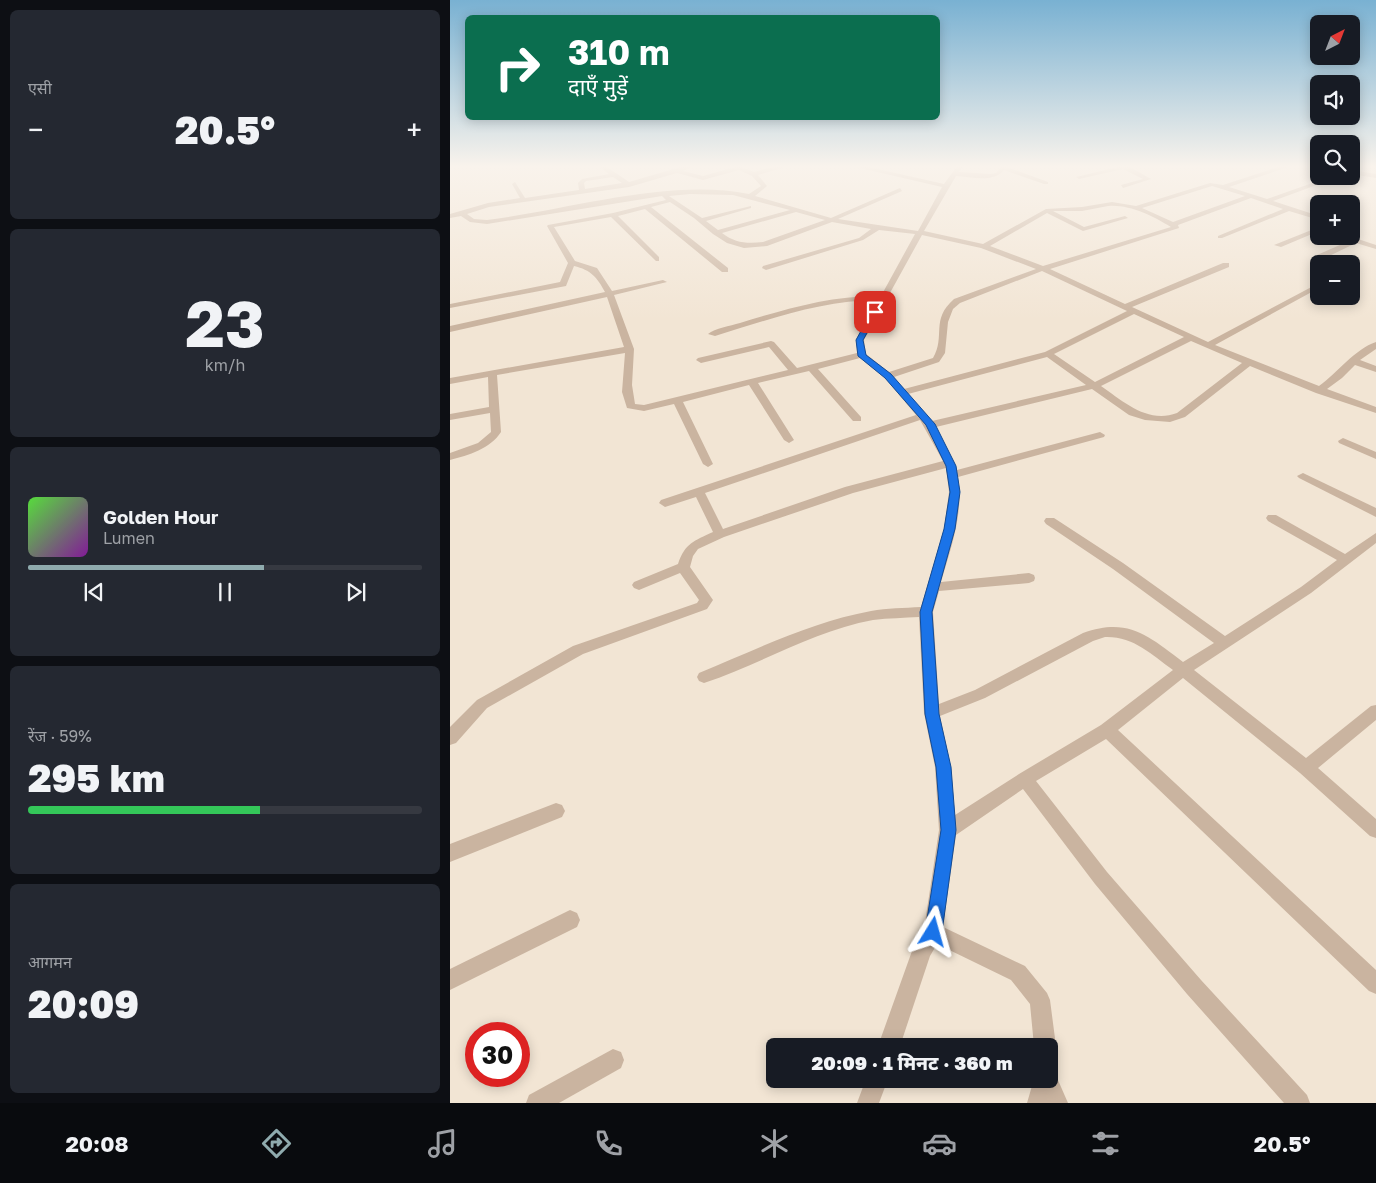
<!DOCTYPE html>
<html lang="hi">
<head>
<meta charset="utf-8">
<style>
	body { margin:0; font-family:"Golos Text","Noto Sans Devanagari",sans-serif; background:#242831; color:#f1f3f6; height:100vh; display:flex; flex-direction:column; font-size:19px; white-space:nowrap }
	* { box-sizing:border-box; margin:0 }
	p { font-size:16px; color:#9ea1a6 }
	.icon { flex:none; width:28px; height:28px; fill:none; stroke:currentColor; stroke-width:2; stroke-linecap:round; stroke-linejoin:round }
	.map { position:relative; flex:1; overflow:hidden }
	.details { display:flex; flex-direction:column; gap:10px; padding:10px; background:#0d0f14; width:450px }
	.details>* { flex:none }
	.hud { position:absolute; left:15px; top:15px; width:475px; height:105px; border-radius:8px; box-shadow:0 2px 12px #0003; background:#0b6e4f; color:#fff; overflow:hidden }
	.needle { width:32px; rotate:42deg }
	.buttons { position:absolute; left:860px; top:15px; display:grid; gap:10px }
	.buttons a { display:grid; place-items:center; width:50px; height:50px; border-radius:8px; background:#171b24; box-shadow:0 2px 12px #0003; font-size:25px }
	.speed { position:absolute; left:15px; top:1022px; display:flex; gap:10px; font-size:25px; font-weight:700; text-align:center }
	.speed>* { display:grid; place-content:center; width:65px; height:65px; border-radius:50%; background:#171b24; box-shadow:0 2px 12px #0003; line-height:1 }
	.speed .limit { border:8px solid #d22; background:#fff; color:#111 }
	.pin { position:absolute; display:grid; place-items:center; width:42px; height:42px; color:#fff; margin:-21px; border-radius:10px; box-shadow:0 2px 8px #0006 }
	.me { position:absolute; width:55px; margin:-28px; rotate:8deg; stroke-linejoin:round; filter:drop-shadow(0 0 4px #0008) }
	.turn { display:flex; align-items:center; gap:18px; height:105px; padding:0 20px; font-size:22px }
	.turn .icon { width:65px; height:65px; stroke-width:2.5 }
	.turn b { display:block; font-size:35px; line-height:42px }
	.big { font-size:38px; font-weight:800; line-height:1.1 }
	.details .tile { flex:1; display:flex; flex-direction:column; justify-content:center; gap:8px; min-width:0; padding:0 18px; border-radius:8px; background:#242831 }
	.details .dial { align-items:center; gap:0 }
	.dial b { font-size:65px; line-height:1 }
	.song { display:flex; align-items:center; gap:15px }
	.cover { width:60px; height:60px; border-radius:8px; background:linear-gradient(135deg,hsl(110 70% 55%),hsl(290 70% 35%)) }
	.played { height:5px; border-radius:2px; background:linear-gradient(90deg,#8fabae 60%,#363941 60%) }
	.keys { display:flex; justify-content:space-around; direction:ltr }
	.heat { display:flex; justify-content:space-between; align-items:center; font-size:28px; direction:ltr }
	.charge { height:8px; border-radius:4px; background:linear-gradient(90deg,#34c759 59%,#363941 0) }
	.trip { position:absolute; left:316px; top:1038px; width:292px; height:50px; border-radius:8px; background:#171b24; box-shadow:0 2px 12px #0003; font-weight:800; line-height:50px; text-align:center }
	.tabs { display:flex; height:80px; justify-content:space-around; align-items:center; background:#090b0e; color:#9ea1a6 }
	.tabs .icon { width:35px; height:35px }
	.tabs .active { color:#8fabae }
	.tabs b { font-size:22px; color:#f1f3f6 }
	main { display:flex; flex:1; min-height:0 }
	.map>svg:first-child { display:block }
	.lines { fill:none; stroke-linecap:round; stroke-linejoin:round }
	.street { fill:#cab4a0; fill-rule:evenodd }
	.route { fill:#1a73e8; stroke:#114b97 }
</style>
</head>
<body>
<main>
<section class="details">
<div class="tile"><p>एसी</p>
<div class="heat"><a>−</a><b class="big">20.5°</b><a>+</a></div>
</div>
<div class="tile dial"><b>23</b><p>km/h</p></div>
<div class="tile">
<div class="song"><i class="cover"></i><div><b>Golden Hour</b><p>Lumen</p></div></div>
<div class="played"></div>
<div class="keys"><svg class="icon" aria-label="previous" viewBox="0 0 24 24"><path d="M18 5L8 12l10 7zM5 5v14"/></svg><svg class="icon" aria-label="pause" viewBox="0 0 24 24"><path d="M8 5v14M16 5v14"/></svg><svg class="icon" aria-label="next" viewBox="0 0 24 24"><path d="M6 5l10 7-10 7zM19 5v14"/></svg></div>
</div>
<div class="tile"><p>रेंज · 59%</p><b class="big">295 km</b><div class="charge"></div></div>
<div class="tile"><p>आगमन</p><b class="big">20:09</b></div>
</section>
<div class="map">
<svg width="926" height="1103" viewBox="0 0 926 1103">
	<rect width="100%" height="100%" fill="#f2e5d4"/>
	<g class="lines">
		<g class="street">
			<path d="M147,165H154L179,182L237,165H246L233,171L253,176L289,166L304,172L330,165H342L308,175L317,186L305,196L381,218L450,188L452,191L388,219L468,231L492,187L397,165H410L494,184L508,165H514L509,172L541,174L546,173L553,165H559L557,167L598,182V184H594L554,170C544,183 521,177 506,176L474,231L533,244L596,209L632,207L662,202L686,206L760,183L773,185L834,165H844L779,187L817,199L882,176H891L823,201L869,216V220L839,211L772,238H768V236L833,209L801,198L728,225L729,228L600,269L675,304L773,263H779V267L682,307L758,342L869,283V288L765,345L869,386C887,373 905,349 926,342V349L910,360L926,366V372L905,365L892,378L877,389L926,407V413L866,393L800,366L735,417L720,422L695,420L679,415L642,389L486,427L505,463L507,470L650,432L655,435L654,437L508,477C514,512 501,548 491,582L579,573L584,575L585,578L584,581L579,583L489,591L483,612L489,704L525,690L633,633C679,617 698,636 733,662L764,643L663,569L596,524L594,521L596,518H604L673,563L775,636L851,587L887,560L818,521L816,518L818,515H826L895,554L926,533V543L861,593L744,670L856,758L921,706L926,705V720L868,768L926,819V838L920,836L850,773L733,678L668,730L926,970V994L919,991L656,739L586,781L657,872L751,980L857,1095L860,1103H834L737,994L645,884L573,789L506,835L493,927L575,966L597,993L600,1000L606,1046L603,1054L600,1055V1046H584L580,1004L561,980L487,944L480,956L450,1046H428L462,951L474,929L489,830L485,767L474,713L469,617C454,618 439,618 423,620C364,631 311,664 254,683L249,681L247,677L249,673C305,650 361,622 421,611C437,608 454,608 471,607L494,529L499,492L496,468L403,493L274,537L248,549L243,556L240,567L263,600L257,609L133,654L37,708L6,743L0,745V727L27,700L123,646L247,603L249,600L230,573L189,590L184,588L182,585L184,582L228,564C235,543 244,541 263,532L246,497L215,507L209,503L211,500L466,415L435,378L410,358L368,369L411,417V421H403L359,371L308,383L344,440L339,443L334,440L299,385L233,402L263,464L258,467L253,464L224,404L194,411L177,408L172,392L175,353L47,375L51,432C40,449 19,455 0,460V453L28,443L41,432L40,413L0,420V414L39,407L38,377L0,384V378L174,347L157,297L0,332V326L155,292C147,277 141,270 124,266L116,286L0,308V304L110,282L118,263L97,226L98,225L163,213L216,200L212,196L37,224L20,222L11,216L0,218V214L38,203L70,198L62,184L65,182L75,198L129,190L128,183L132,179L159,174ZM289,170L302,176L311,186L299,194C218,178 119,210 37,220L24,219L17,214L39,207L179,187L227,173L253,180ZM163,177L172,183L135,189L134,183L136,181ZM762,186L795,196L723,222L692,208ZM240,194L283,195L340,210L268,230L256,221L301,208V206L252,218L219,196ZM220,202L244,218L263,234L277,243L294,248L317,246L382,222L421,229L409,238L313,266L312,268L316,270L413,240L429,230L465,234L431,296C382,295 336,309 290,323C280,326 265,328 258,334L265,336C318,320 372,300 428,300L406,340L407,353L347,368L324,342L321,341L248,358L246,360L251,363L319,347L338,370L194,405L185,404L182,385L184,349L164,295L217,282L213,280L162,291L147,268L125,261L104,227L161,217L206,261H209V257L168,216L195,209L272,272H278V268L201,207ZM658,206C679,204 703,216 721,227L593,266L540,246L597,213L633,231L678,218L675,216L634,227L603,211H632ZM346,212L375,220L313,242C297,244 285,243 272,233ZM472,235L531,248L586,269L504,299C480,320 496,336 483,358L439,372L416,354L414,340ZM592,271L677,311L595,352L454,389L444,377L489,362L495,353L498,322L503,309L510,303ZM684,314L734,337L645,382L604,354ZM741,341L792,363L727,413C698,424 674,402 651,386ZM597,357L636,385L482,421L458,394ZM470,420L493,461L395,487L273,529L255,493ZM655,637C683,636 701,654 723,670L651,725L569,774L505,815L501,767L490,716L535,698L643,641Z"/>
			<path d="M666,165L678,166L701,179L673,188L671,185L693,179L673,169L629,179L626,177L668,167Z"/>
			<path d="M743,165H750L751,166L748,168Z"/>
			<path d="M901,170L926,174V178L901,174Z"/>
			<path d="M869,227V231L831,247L824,245Z"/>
			<path d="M888,236H899L926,245V249L906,243L873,259H867V255L899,241Z"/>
			<path d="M893,438L926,452V459L889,443L888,441Z"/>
			<path d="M853,473L926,508V517L849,478L847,476Z"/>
			<path d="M106,803L112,805L115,811L112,817L0,862V844Z"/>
			<path d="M120,910L127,913L130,920L127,927L0,990V969Z"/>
			<path d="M163,1049L171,1052L174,1060L171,1068L109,1103H76L79,1095Z"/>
			<path d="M600,1070L604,1071L618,1103H577L584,1079H600Z"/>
			<path d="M416,1079H438L429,1103H407Z"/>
		</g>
	</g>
	<linearGradient id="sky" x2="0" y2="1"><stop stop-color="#79b1d2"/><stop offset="0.52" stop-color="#f9f3ec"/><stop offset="1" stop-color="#f9f3ec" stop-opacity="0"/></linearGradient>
	<rect width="926" height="320" fill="url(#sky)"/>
	<path class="route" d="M422,311L429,312L413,340L416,355L441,374L485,424L506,466L510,492L505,529L482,612L489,714L501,767L506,830L492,932L490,938L483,941L477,938L475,932L491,830L486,767L475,714L470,612L494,529L500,492L496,466L476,425L435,378L408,356L406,340Z"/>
</svg>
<div class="buttons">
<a><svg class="needle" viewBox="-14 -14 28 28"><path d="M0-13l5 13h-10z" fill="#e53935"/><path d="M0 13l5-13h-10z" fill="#9ea1a6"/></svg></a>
<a><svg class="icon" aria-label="sound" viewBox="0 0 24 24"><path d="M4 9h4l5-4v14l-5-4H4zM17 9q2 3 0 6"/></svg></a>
<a><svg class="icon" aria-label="search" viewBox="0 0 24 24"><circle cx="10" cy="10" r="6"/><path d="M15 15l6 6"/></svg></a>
<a>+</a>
<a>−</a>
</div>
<div class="speed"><div class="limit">30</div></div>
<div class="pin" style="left:425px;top:312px;background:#d93025"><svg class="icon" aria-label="arrive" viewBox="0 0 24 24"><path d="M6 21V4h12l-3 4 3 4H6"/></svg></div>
<svg class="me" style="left:483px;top:932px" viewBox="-20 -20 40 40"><path d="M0-17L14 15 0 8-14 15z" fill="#1a73e8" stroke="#fff" stroke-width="4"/></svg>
<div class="trip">20:09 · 1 मिनट · 360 m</div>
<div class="hud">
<div class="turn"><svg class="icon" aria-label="right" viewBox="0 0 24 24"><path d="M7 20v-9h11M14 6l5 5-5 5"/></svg><div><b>310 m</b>दाएँ मुड़ें</div></div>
</div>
</div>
</main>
<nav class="tabs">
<b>20:08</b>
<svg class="icon active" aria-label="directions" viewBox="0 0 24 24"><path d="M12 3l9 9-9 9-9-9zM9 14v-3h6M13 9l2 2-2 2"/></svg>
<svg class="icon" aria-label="music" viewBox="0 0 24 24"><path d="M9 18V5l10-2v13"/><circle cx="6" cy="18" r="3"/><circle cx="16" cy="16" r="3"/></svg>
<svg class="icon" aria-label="phone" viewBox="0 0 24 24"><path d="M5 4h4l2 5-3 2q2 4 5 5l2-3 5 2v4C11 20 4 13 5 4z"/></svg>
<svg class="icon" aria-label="climate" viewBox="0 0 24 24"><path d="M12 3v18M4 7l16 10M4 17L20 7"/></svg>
<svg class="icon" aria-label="car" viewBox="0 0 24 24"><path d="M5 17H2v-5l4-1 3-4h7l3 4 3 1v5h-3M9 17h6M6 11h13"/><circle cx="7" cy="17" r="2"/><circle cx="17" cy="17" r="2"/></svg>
<svg class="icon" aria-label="filters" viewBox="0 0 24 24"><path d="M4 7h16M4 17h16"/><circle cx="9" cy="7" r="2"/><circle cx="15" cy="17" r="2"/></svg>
<b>20.5°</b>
</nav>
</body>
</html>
